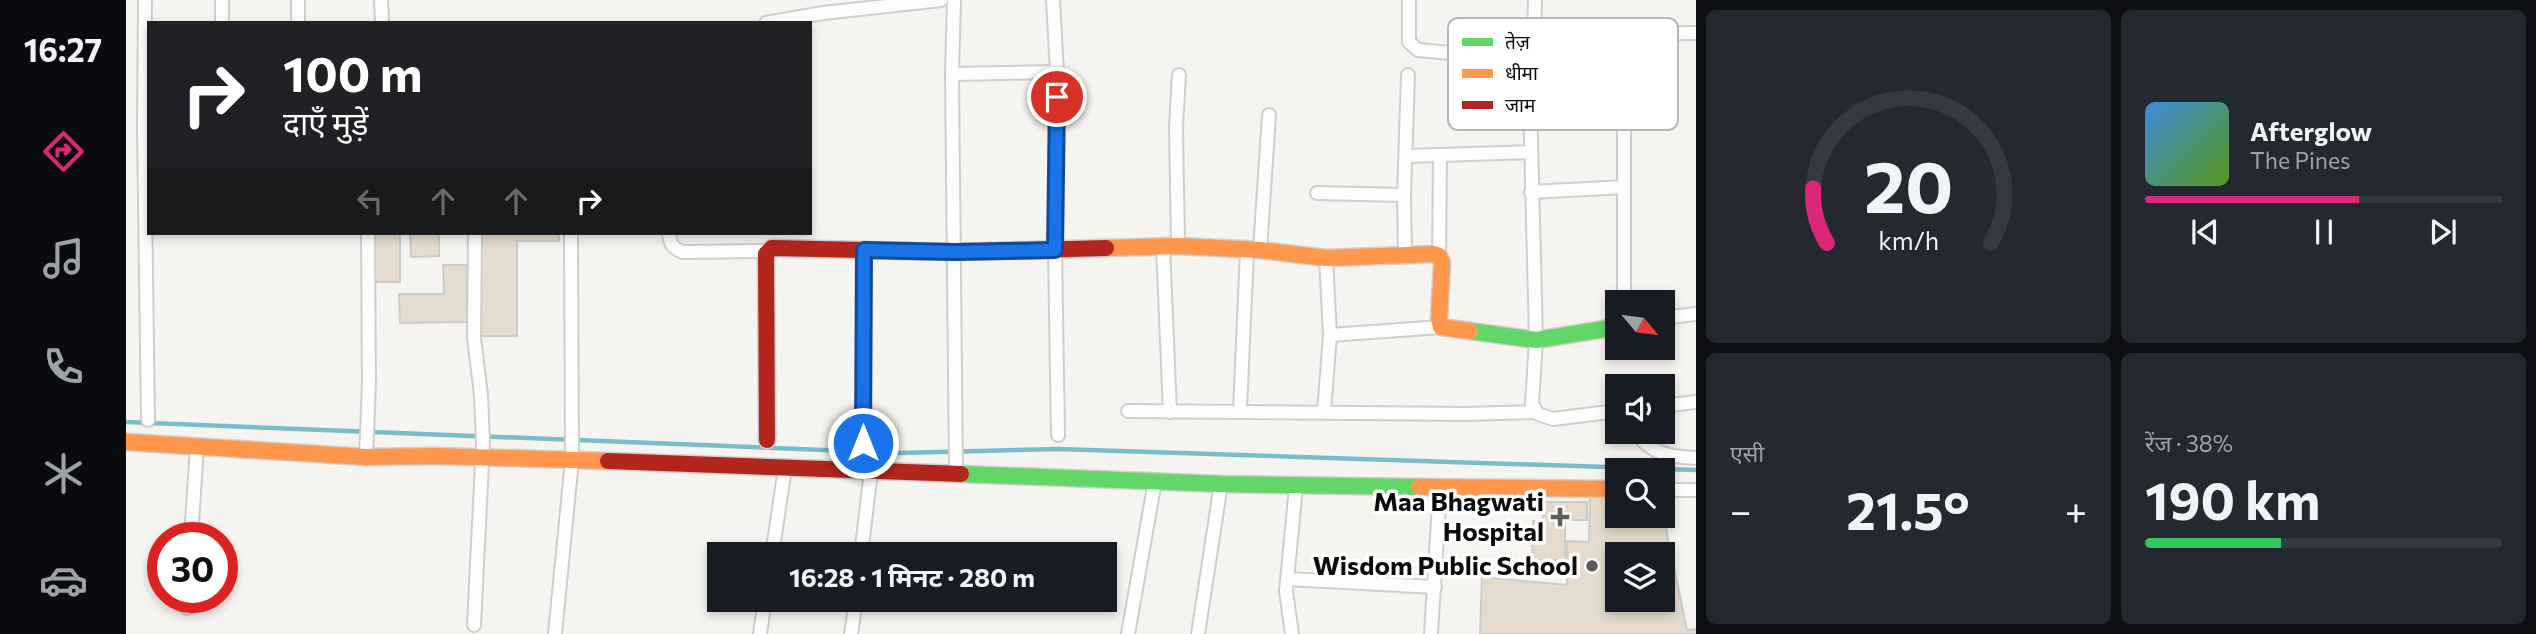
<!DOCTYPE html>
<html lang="hi">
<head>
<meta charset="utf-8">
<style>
	body { margin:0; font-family:Commissioner,"Noto Sans Devanagari",sans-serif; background:#242831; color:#f1f3f6; height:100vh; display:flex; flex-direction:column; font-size:26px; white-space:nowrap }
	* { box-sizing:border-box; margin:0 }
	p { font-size:23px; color:#9ea1a6 }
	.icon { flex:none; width:38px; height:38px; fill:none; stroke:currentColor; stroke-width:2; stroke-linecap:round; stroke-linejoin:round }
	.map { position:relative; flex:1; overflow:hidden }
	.details { display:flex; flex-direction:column; gap:10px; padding:10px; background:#0d0f14; width:840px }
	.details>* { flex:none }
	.hud { position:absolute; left:21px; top:21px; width:665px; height:214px; border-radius:0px; box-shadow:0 4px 10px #0003; background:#202124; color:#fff; overflow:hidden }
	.needle { width:46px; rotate:119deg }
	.tools { position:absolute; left:1479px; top:290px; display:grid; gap:14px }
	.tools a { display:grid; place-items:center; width:70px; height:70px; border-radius:0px; background:#171b24; box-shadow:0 4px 10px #0003; font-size:35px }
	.speed { position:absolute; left:21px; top:522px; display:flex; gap:14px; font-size:35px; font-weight:700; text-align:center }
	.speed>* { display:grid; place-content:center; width:91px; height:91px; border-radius:50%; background:#171b24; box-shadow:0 4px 10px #0003; line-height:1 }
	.speed .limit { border:10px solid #d22; background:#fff; color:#111 }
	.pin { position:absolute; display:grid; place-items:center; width:60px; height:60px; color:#fff; margin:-30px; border:4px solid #fff; border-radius:50%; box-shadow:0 2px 7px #0007 }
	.me { position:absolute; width:77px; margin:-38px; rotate:0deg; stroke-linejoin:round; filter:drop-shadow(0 0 5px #0008) }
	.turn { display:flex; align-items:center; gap:24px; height:147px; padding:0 21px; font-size:32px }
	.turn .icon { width:91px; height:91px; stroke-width:2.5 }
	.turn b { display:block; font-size:49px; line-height:60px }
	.lanes { display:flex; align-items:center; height:66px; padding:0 21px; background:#0003; justify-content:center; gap:35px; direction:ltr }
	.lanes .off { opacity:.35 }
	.big { font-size:52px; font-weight:700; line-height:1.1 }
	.details .tile { flex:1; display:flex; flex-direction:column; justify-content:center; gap:10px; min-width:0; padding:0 24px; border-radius:10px; background:#242831 }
	.details .dial { align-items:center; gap:0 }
	.dial svg { height:182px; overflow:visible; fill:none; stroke:#363941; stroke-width:7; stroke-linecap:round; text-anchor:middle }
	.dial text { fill:#f1f3f6; stroke:none }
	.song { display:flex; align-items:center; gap:21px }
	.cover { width:84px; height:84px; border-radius:10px; background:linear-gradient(135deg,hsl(210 70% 55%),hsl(90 70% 35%)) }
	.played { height:7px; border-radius:4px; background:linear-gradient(90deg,#db2777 60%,#363941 60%) }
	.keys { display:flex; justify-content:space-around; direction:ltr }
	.heat { display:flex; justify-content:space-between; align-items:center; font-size:38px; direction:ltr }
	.charge { height:10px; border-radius:5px; background:linear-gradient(90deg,#34c759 38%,#363941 0) }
	.details .tiles { flex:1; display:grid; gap:10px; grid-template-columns:repeat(2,1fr) }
	.trip { position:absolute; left:581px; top:542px; width:410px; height:70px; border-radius:0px; background:#171b24; box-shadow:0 4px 10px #0003; font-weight:700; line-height:70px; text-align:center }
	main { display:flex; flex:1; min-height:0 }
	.dock { display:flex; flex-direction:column; width:126px; justify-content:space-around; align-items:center; background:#090b0e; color:#9ea1a6 }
	.dock .icon { width:49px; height:49px }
	.dock .active { color:#db2777 }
	.dock b { font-size:32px; color:#f1f3f6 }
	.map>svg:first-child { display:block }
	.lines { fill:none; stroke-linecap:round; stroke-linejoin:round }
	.stream { stroke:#79bccc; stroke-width:4.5 }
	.building { fill:#e4dbcc; stroke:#cdccc9; stroke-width:2; fill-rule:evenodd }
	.street-casing { stroke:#d0cecb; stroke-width:16 }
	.fast-casing { stroke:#d0cecb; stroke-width:19 }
	.slow-casing { stroke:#d0cecb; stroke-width:19 }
	.jam-casing { stroke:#d0cecb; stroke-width:19 }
	.street { stroke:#fefdfd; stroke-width:12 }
	.fast { stroke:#63d668; stroke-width:16 }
	.slow { stroke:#ff974d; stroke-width:16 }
	.jam { stroke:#b3261e; stroke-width:16 }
	.route-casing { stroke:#114b97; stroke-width:18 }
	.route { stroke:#1a73e8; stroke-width:12 }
	.poi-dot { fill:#5f5d5a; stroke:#fff; stroke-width:2.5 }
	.labels { text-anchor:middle; stroke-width:7; stroke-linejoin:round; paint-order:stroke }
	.poi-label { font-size:26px; font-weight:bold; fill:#0e0c0a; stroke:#fff; text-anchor:end }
	.key { fill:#fff; stroke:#b7b6b6; stroke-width:2 }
	.key-label { font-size:19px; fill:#0e0c0a }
</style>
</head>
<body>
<main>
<nav class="dock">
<b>16:27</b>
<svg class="icon active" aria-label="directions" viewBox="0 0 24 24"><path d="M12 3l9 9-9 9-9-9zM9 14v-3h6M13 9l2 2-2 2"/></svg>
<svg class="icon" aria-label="music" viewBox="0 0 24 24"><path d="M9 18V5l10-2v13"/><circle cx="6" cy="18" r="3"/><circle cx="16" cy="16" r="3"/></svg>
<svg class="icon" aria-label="phone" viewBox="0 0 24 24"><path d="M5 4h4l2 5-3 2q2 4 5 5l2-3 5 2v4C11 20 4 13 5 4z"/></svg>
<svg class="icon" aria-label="climate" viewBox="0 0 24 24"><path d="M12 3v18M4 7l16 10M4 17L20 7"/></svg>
<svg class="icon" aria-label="car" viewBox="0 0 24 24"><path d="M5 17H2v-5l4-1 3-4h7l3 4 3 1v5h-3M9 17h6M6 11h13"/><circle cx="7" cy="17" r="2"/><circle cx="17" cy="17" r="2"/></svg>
</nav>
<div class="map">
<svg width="1570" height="634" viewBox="0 0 1570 634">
	<rect width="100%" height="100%" fill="#f6f4f0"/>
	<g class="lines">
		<path class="stream" d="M0,422L772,453L932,449L1570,470"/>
	</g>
	<g class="building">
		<rect x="245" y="233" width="29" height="49"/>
		<path d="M284,233H313V256L285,257Z"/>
		<path d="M351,233H433V241H391V336H350Z"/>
		<path d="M317,265H341V322L274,323L273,294H318Z"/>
		<path d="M1464,494L1491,496V516H1536V499H1538L1541,535L1561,630L1570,629V634H1354L1356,577L1441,585V541L1463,542ZM1491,555H1536V600H1491Z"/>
		<path d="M1417,502H1461V520H1439V560H1406L1407,521H1417Z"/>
	</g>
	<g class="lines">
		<g class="street-casing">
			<g id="street">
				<path d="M19,0L18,127L22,420"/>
				<path d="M96,0V23"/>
				<path d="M172,0V23"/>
				<path d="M255,0L256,23"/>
				<path d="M828,0L826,74L830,474"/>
				<path d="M927,0L931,72"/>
				<path d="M1283,0V42L1292,50L1403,60"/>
				<path d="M640,23L697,13L815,0"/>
				<path d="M1408,40L1409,0"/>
				<path d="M826,74L931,72L929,250L932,435"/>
				<path d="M1280,156L1405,152"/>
				<path d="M1405,192L1498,187"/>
				<path d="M1191,193L1278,195L1279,255"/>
				<path d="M1278,195L1282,75"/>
				<path d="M543,233C544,244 546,248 557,252L641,251"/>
				<path d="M1052,246L1050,126L1053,75"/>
				<path d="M1037,247L1044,412"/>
				<path d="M1134,250L1143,115"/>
				<path d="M1313,256L1314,155"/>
				<path d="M1498,303V40L1505,34L1570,33"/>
				<path d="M1536,318L1570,314"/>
				<path d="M1204,335L1315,327"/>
				<path d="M1536,406L1570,402"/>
				<path d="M1114,410L1121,251"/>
				<path d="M1002,411L1340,414L1409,412"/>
				<path d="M1491,411L1427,419L1412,414L1406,404L1410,340L1403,60L1407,41L1412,38L1501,36"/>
				<path d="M1198,412L1204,335L1200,258"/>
				<path d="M1510,432C1523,454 1546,457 1570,458"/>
				<path d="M737,443L738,250"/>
				<path d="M240,457L243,383L242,233"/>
				<path d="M1536,490H1570"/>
				<path d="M65,537L71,447"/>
				<path d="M646,555L659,468"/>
				<path d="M735,555L745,471"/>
				<path d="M1162,579L1309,587"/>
				<path d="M61,608V597"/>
				<path d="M348,625L357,442L355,395L348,338L349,233"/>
				<path d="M429,634L446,460L445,233"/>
				<path d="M634,634L639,600"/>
				<path d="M725,634L730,600"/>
				<path d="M1002,634L1029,481"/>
				<path d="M1072,634L1095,484"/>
				<path d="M1166,634L1160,591L1170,487"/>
				<path d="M1305,634L1314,488"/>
			</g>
		</g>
		<g class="fast-casing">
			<g id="fast">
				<path d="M1344,331L1410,340L1491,327"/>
				<path d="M835,474L1095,484L1293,487"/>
			</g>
		</g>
		<g class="slow-casing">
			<g id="slow">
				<path d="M980,248L1052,246L1134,250L1200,258L1308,254L1313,256L1316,263L1313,319L1315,327L1344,331"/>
				<path d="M0,442L240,457L310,456L482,461"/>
				<path d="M1293,487L1491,489"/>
			</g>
		</g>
		<g class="jam-casing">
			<g id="jam">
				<path d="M641,440L640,254L646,248L829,252L980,248"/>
				<path d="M482,461L835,474"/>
			</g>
		</g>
		<use href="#street" class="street"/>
		<use href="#fast" class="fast"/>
		<use href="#slow" class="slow"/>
		<use href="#jam" class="jam"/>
	</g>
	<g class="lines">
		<g class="route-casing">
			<path id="route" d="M737,443L738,250L829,252L929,250L931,97"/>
		</g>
		<use href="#route" class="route"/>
	</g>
	<g class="poi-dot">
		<path d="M1430.5 506.5h7v7h7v7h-7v7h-7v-7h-7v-7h7z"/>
		<circle cx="1466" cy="566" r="7"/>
	</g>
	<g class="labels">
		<g class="poi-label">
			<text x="1418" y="511">Maa Bhagwati<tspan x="1418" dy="30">Hospital</tspan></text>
			<text x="1452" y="575">Wisdom Public School</text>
		</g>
	</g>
	<rect x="1322" y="18" width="230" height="112" rx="10" class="key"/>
	<rect x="1336" y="38" width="31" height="8" fill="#63d668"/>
	<rect x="1336" y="69" width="31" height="9" fill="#ff974d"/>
	<rect x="1336" y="101" width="31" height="8" fill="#b3261e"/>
	<g class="key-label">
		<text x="1379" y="49">तेज़</text>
		<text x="1379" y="80">धीमा</text>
		<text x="1379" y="112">जाम</text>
	</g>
</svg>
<div class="tools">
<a><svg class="needle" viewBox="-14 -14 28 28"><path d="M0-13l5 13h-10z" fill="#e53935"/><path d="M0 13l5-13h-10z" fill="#9ea1a6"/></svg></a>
<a><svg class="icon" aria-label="sound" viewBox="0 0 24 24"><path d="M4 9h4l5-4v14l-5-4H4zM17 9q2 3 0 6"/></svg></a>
<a><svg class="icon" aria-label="search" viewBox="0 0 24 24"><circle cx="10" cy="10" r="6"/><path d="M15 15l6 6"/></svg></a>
<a><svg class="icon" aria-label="layers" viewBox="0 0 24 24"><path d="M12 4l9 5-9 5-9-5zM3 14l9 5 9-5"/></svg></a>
</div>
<div class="speed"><div class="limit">30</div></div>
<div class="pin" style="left:931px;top:97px;background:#d93025"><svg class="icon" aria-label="arrive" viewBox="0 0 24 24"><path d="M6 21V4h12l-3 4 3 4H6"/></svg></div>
<svg class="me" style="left:737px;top:443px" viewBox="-20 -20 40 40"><circle r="17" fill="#1a73e8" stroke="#fff" stroke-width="3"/><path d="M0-11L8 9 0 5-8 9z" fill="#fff"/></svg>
<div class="trip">16:28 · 1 मिनट · 280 m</div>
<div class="hud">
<div class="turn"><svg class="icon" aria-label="right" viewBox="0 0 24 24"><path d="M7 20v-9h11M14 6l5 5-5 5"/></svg><div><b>100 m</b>दाएँ मुड़ें</div></div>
<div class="lanes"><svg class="icon off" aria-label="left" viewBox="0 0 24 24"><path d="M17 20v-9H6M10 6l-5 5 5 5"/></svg><svg class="icon off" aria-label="ahead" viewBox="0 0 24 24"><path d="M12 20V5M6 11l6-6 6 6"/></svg><svg class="icon off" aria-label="ahead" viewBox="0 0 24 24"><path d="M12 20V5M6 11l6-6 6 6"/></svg><svg class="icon" aria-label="right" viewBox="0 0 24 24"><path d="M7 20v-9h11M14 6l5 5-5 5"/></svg></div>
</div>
</div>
<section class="details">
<div class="tiles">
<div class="tile dial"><svg viewBox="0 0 100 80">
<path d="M14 69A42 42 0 1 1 86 69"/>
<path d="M14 69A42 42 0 0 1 8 45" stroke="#db2777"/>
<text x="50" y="56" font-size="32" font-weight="700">20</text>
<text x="50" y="72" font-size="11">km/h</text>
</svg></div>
<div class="tile">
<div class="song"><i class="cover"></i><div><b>Afterglow</b><p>The Pines</p></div></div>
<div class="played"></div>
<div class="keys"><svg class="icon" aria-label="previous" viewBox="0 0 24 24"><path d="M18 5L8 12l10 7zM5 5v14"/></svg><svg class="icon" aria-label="pause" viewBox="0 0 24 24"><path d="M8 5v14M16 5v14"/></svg><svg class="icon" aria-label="next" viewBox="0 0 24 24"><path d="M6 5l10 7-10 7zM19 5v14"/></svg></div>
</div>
<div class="tile"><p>एसी</p>
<div class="heat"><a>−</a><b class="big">21.5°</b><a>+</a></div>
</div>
<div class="tile"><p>रेंज · 38%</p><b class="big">190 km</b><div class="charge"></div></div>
</div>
</section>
</main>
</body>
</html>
